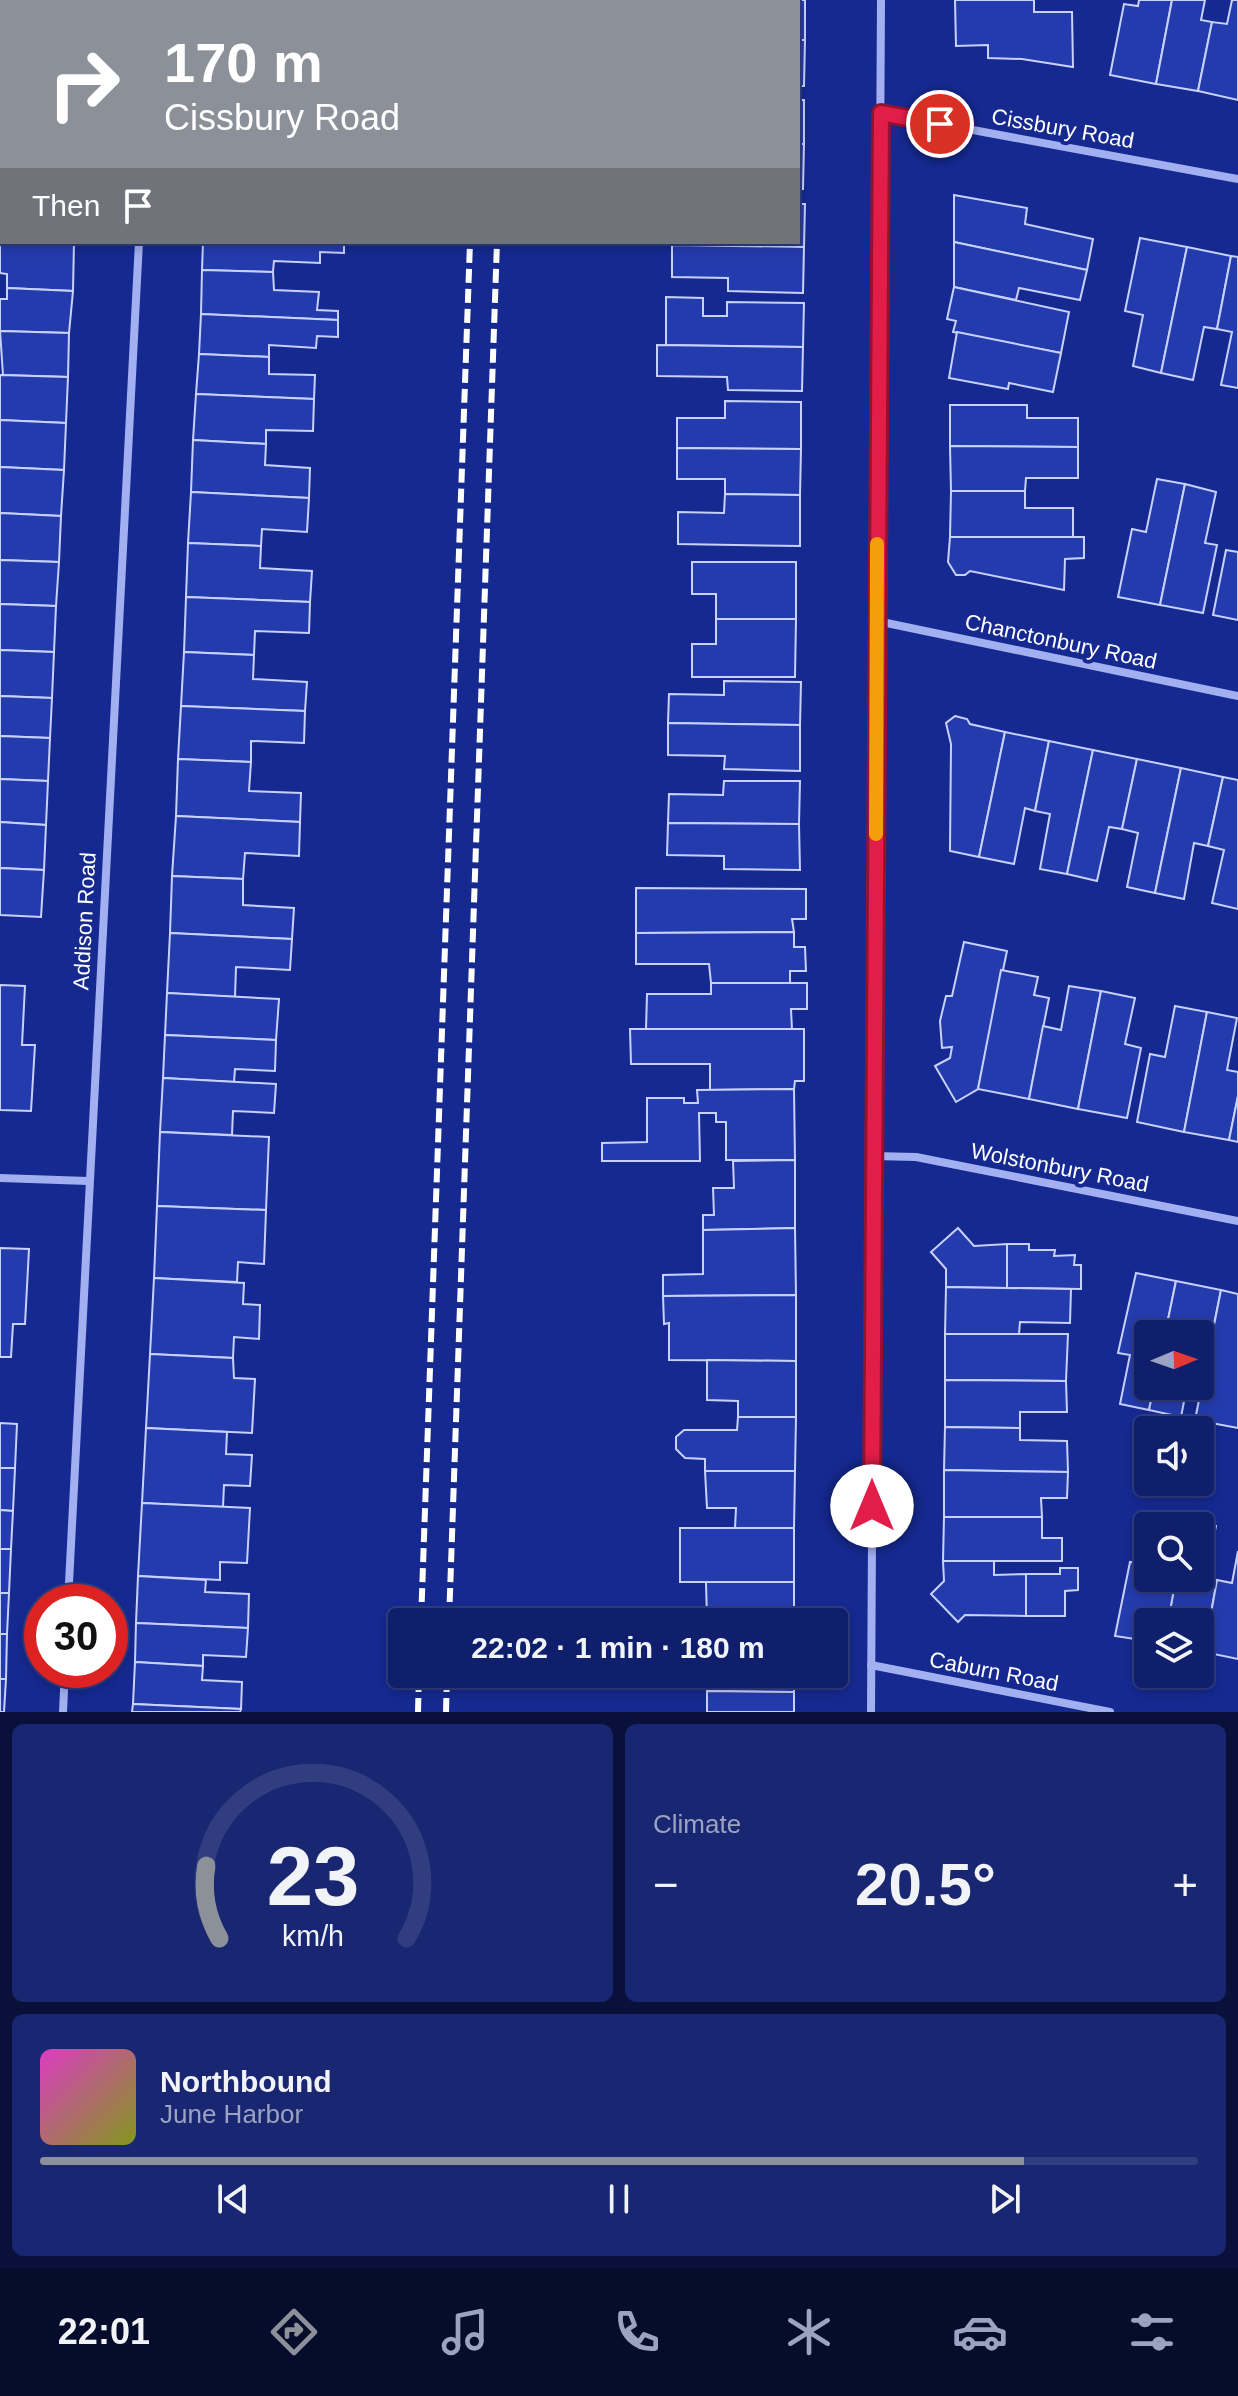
<!DOCTYPE html>
<html lang="en">
<head>
<meta charset="utf-8">
<style>
	body { margin:0; font-family:Helvetica,sans-serif; background:#192772; color:#f1f3f6; height:100vh; display:flex; flex-direction:column; font-size:30px; white-space:nowrap }
	* { box-sizing:border-box; margin:0 }
	p { font-size:26px; color:#9ca2c2 }
	.icon { flex:none; width:44px; height:44px; fill:none; stroke:currentColor; stroke-width:2; stroke-linecap:round; stroke-linejoin:round }
	.map { position:relative; height:1712px; overflow:hidden }
	.panel { display:flex; flex-direction:column; gap:12px; padding:12px; background:#09113b; flex:1 }
	.panel>* { flex:none }
	.banner { position:absolute; left:0px; top:0px; width:800px; height:244px; box-shadow:0 4px 12px #0003,0 0 0 2px #303d7f; background:#8c9099; color:#fff; overflow:hidden }
	.needle { width:52px; rotate:88deg }
	.buttons { position:absolute; left:1134px; top:1320px; display:grid; gap:16px }
	.buttons a { display:grid; place-items:center; width:80px; height:80px; border-radius:8px; background:#101f6c; box-shadow:0 4px 12px #0003,0 0 0 2px #303d7f; font-size:40px }
	.speed { position:absolute; left:24px; top:1584px; display:flex; gap:16px; font-size:40px; font-weight:700; text-align:center }
	.speed>* { display:grid; place-content:center; width:104px; height:104px; border-radius:50%; background:#101f6c; box-shadow:0 4px 12px #0003,0 0 0 2px #303d7f; line-height:1 }
	.speed .limit { border:12px solid #d22; background:#fff; color:#111 }
	.pin { position:absolute; display:grid; place-items:center; width:68px; height:68px; color:#fff; margin:-34px; border:4px solid #fff; border-radius:50%; box-shadow:0 2px 8px #0007 }
	.me { position:absolute; width:88px; margin:-44px; rotate:0deg; stroke-linejoin:round; filter:drop-shadow(0 0 6px #0008) }
	.turn { display:flex; align-items:center; gap:28px; height:168px; padding:0 32px; font-size:36px }
	.turn .icon { width:104px; height:104px; stroke-width:2.5 }
	.turn b { display:block; font-size:56px; line-height:68px }
	.then { display:flex; align-items:center; height:76px; padding:0 32px; background:#0003; gap:16px; font-size:30px }
	.big { font-size:60px; font-weight:700; line-height:1.1 }
	.panel .card { flex:1; display:flex; flex-direction:column; justify-content:center; gap:12px; min-width:0; padding:0 28px; border-radius:12px; background:#192772 }
	.panel .dial { align-items:center; gap:0 }
	.dial svg { height:208px; overflow:visible; fill:none; stroke:#303d7f; stroke-width:7; stroke-linecap:round; text-anchor:middle }
	.dial text { fill:#f1f3f6; stroke:none }
	.song { display:flex; align-items:center; gap:24px }
	.cover { width:96px; height:96px; border-radius:12px; background:linear-gradient(135deg,hsl(310 70% 55%),hsl(70 70% 35%)) }
	.played { height:8px; border-radius:4px; background:linear-gradient(90deg,#8c9099 85%,#303d7f 85%) }
	.keys { display:flex; justify-content:space-around; direction:ltr }
	.heat { display:flex; justify-content:space-between; align-items:center; font-size:44px; direction:ltr }
	.panel .tiles { flex:1; display:grid; gap:12px; grid-template-columns:1fr 1fr }
	.card:last-child { grid-column:span 2 }
	.trip { position:absolute; left:388px; top:1608px; width:460px; height:80px; border-radius:8px; background:#101f6c; box-shadow:0 4px 12px #0003,0 0 0 2px #303d7f; font-weight:700; line-height:80px; text-align:center }
	.menu { display:flex; height:128px; justify-content:space-around; align-items:center; background:#060c2b; color:#9ca2c2 }
	.menu .icon { width:56px; height:56px }
	.menu .current { color:#8c9099 }
	.menu b { font-size:36px; color:#f1f3f6 }
	.map>svg:first-child { display:block }
	.building { fill:#243bae; stroke:#c8d1fc; stroke-width:2 }
	.lines { fill:none; stroke-linecap:round; stroke-linejoin:round }
	.street { stroke:#a2aff0; stroke-width:8 }
	.rail { stroke:#fff; stroke-width:6; stroke-dasharray:14 6; stroke-linecap:butt }
	.route-casing { stroke:#92132f; stroke-width:20 }
	.route { stroke:#e11d48; stroke-width:14 }
	.slow { stroke:#f59e0b; stroke-width:14 }
	.labels { text-anchor:middle; stroke-width:8; stroke-linejoin:round; paint-order:stroke }
	.street-label { font-size:22px; fill:#fff; stroke:#152990 }
</style>
</head>
<body>
<div class="map">
<svg width="1238" height="1712" viewBox="0 0 1238 1712">
	<rect width="100%" height="100%" fill="#152990"/>
	<g class="building">
		<path d="M21,0H86L21,2Z"/>
		<path d="M213,0H328L213,2Z"/>
		<path d="M728,0H805V40H798V2Z"/>
		<path d="M955,0H1034V12H1072L1073,67L1022,59L988,58V45L956,46Z"/>
		<path d="M1139,0H1172L1156,84L1110,75L1124,4L1138,6Z"/>
		<path d="M1172,0H1205L1201,20L1212,22L1198,91L1156,84Z"/>
		<path d="M1232,0H1238V100L1198,91L1212,22L1227,24Z"/>
		<path d="M798,40H805L804,86H798Z"/>
		<rect x="798" y="100" width="6" height="44"/>
		<path d="M798,144H804L803,189H798Z"/>
		<path d="M954,195L1027,208L1025,224L1093,239L1087,270L954,242Z"/>
		<path d="M798,204H805L804,247L672,245V242H798Z"/>
		<path d="M1140,238L1187,247L1161,373L1133,366L1143,315L1125,311Z"/>
		<path d="M0,239L2,242H74L73,291L7,288V274L0,273Z"/>
		<path d="M203,242H344V253L320,252V263L274,261L273,272L202,270Z"/>
		<path d="M954,242L1087,270L1080,300L1019,288L1016,300L954,287Z"/>
		<path d="M672,245L804,247L803,293L728,291V278L672,277Z"/>
		<path d="M1187,247L1231,256L1217,329L1204,327L1193,380L1161,373Z"/>
		<path d="M1231,256L1238,257V388L1221,385L1232,332L1217,329Z"/>
		<path d="M202,270L273,272L274,290L319,292L317,310L338,311V320L201,314Z"/>
		<path d="M954,287L1069,312L1061,353L953,332L956,321L947,319Z"/>
		<path d="M7,288L73,291L69,333L0,331V299H7Z"/>
		<path d="M666,297L703,298V316H727V302L804,303L803,347L666,345Z"/>
		<path d="M201,314L338,320V337L317,336L316,348L269,345V357L199,354Z"/>
		<path d="M0,331L69,333L68,377L3,375Z"/>
		<path d="M957,332L1061,353L1053,392L1009,383L1008,389L949,378Z"/>
		<path d="M657,345L803,347L802,391L728,390L727,377L657,376Z"/>
		<path d="M199,354L269,357V374L315,375L314,399L196,394Z"/>
		<path d="M0,375L68,377L66,423L0,420Z"/>
		<path d="M196,394L314,399L313,431L266,430V444L193,440Z"/>
		<path d="M725,401L801,402V449L677,448V418H725Z"/>
		<path d="M950,405H1027V418H1078V447L950,446Z"/>
		<path d="M0,420L66,423L64,470L0,467Z"/>
		<path d="M193,440L266,444L265,465L310,468L309,498L191,492Z"/>
		<path d="M950,446L1078,447V478H1026L1025,491H951Z"/>
		<path d="M677,448L801,449L800,495L725,494V479H677Z"/>
		<path d="M0,467L64,470L61,516L0,513Z"/>
		<path d="M1157,479L1185,484L1160,605L1118,597L1132,529L1146,532Z"/>
		<path d="M1185,484L1216,492L1205,543L1217,545L1203,613L1160,605Z"/>
		<path d="M951,491H1025V508H1073V537H950Z"/>
		<path d="M191,492L309,498L307,532L262,529L261,546L188,543Z"/>
		<path d="M725,494L800,495V546L678,544V512L724,513Z"/>
		<path d="M0,513L61,516L59,562L0,560Z"/>
		<path d="M950,537H1084V558L1065,559L1064,590L970,571L965,575H956L948,562Z"/>
		<path d="M188,543L261,546L260,568L312,571L310,602L186,597Z"/>
		<path d="M1226,550L1238,552V620L1213,615Z"/>
		<path d="M0,560L59,562L56,606L0,604Z"/>
		<path d="M692,562H796V619H716V594H692Z"/>
		<path d="M186,597L310,602L309,633L255,631L254,655L184,652Z"/>
		<path d="M0,604L56,606L54,652L0,650Z"/>
		<path d="M716,619H796L795,677H692V644H716Z"/>
		<path d="M0,650L54,652L52,698L0,696Z"/>
		<path d="M184,652L254,655L253,679L307,682L305,711L181,706Z"/>
		<path d="M724,681L801,682L800,725L668,723L669,694L724,695Z"/>
		<path d="M0,696L52,698L50,738L0,736Z"/>
		<path d="M181,706L305,711L304,743L251,741V762L178,759Z"/>
		<path d="M955,716L967,719L970,724L1005,732L979,857L950,851L951,744L946,723Z"/>
		<path d="M668,723L800,725V771L724,769L725,756L668,755Z"/>
		<path d="M1005,732L1049,741L1035,811L1025,808L1014,864L979,857Z"/>
		<path d="M0,736L50,738L48,781L0,779Z"/>
		<path d="M1049,741L1093,750L1067,874L1040,869L1050,814L1035,811Z"/>
		<path d="M1093,750L1137,759L1122,829L1109,827L1097,881L1067,874Z"/>
		<path d="M178,759L251,762L249,791L301,793L300,822L176,816Z"/>
		<path d="M1137,759L1181,768L1155,893L1127,887L1138,833L1122,829Z"/>
		<path d="M1181,768L1223,777L1208,846L1194,843L1184,899L1155,893Z"/>
		<path d="M1223,777L1238,780V909L1212,903L1224,850L1208,846Z"/>
		<path d="M0,779L48,781L46,825L0,822Z"/>
		<path d="M724,781H800L799,824L668,823L669,794L723,795Z"/>
		<path d="M176,816L300,822L299,856L245,853L243,879L172,876Z"/>
		<path d="M0,822L46,825L44,870L0,868Z"/>
		<path d="M668,823L799,824L800,870L724,869V856L667,855Z"/>
		<path d="M0,868L44,870L41,917L0,915Z"/>
		<path d="M172,876L243,879V905L294,908L292,939L170,933Z"/>
		<path d="M636,888L806,889V919H792L794,932L636,933Z"/>
		<path d="M794,932V947H805L806,971H790V983H711L709,964H636V933Z"/>
		<path d="M170,933L292,939L290,970L236,967L235,997L167,993Z"/>
		<path d="M964,942L1007,951L978,1089L956,1102L935,1066L950,1058L952,1047L942,1048L940,1021L946,996H952Z"/>
		<path d="M1001,970L1038,977L1034,995L1049,998L1029,1099L978,1089Z"/>
		<path d="M711,983H807V1009H791L792,1030H646L647,994H711Z"/>
		<path d="M0,985L25,986L22,1045H35L31,1111L0,1110Z"/>
		<path d="M1069,986L1101,991L1078,1109L1029,1099L1043,1026L1061,1030Z"/>
		<path d="M1101,991L1135,998L1125,1044L1141,1048L1127,1118L1078,1109Z"/>
		<path d="M167,993L279,999L276,1040L165,1035Z"/>
		<path d="M1175,1006L1207,1012L1184,1132L1137,1122L1150,1054L1165,1057Z"/>
		<path d="M1207,1012L1237,1018L1227,1070L1238,1072V1096L1229,1140L1184,1132Z"/>
		<path d="M630,1029H804V1081H795L794,1089L710,1090V1064H631Z"/>
		<path d="M165,1035L276,1040L275,1071L235,1069L234,1082L163,1078Z"/>
		<path d="M163,1078L276,1084L274,1113L233,1111L232,1135L160,1132Z"/>
		<path d="M794,1089L795,1160H726V1122H716V1113H699L700,1161H602V1143L647,1142V1098H684V1103H698L697,1090Z"/>
		<path d="M1238,1096V1142L1229,1140Z"/>
		<path d="M160,1132L269,1137L266,1210L157,1206Z"/>
		<path d="M795,1160V1228L703,1230V1215H714L713,1188H734L733,1161Z"/>
		<path d="M157,1206L266,1210L264,1264L238,1262L237,1282L154,1278Z"/>
		<path d="M795,1228L796,1295L663,1296V1275L703,1274V1230Z"/>
		<path d="M958,1228L974,1246L1007,1244V1288L946,1287V1269L931,1252Z"/>
		<path d="M1007,1244H1029V1250H1055L1054,1256L1075,1255L1074,1265H1081V1289L1007,1288Z"/>
		<path d="M0,1248L29,1249L25,1324H13L11,1357H0Z"/>
		<path d="M1136,1273L1176,1281L1165,1334H1148V1386H1154L1149,1410L1120,1404L1130,1355L1118,1353Z"/>
		<path d="M154,1278L244,1283L243,1304L260,1305L259,1339L234,1337L233,1358L150,1354Z"/>
		<path d="M1176,1281L1221,1290L1205,1370L1200,1369V1334H1165Z"/>
		<path d="M946,1287L1071,1289L1070,1323L1020,1322L1019,1334H945Z"/>
		<path d="M1221,1290L1238,1294V1428L1195,1420Z"/>
		<path d="M796,1295V1361L669,1360V1323L664,1324L663,1296Z"/>
		<path d="M945,1334H1068L1066,1381L945,1380Z"/>
		<path d="M150,1354L233,1358L234,1378L255,1379L252,1433L146,1428Z"/>
		<path d="M707,1360L796,1361V1417H738V1401L707,1400Z"/>
		<path d="M945,1380L1066,1381L1067,1412H1020V1428L945,1427Z"/>
		<path d="M1154,1386H1187L1181,1417L1149,1410Z"/>
		<path d="M738,1417H796L795,1471H705V1459L685,1458L676,1449V1437L684,1430H737Z"/>
		<path d="M0,1423L17,1424L15,1468H0Z"/>
		<path d="M945,1427L1020,1428V1440L1067,1441L1068,1472L944,1470Z"/>
		<path d="M146,1428L227,1432L226,1454L252,1455L250,1486L224,1485L223,1507L142,1503Z"/>
		<path d="M0,1468H15L13,1511L0,1510Z"/>
		<path d="M944,1470L1068,1472L1067,1498H1041L1042,1517H944Z"/>
		<path d="M705,1471H795L794,1528H735L736,1508H707Z"/>
		<path d="M142,1503L250,1508L247,1563L220,1562V1580L138,1576Z"/>
		<path d="M0,1510L13,1511L11,1549H0Z"/>
		<path d="M1153,1512L1188,1520L1187,1526H1150Z"/>
		<path d="M944,1517H1042V1538H1062V1561H943Z"/>
		<path d="M1188,1520L1216,1526L1205,1578L1217,1580L1204,1652L1200,1651V1622H1168L1176,1578H1200V1526H1187Z"/>
		<rect x="680" y="1528" width="114" height="54"/>
		<path d="M1148,1538V1578H1176L1168,1622H1148V1641L1115,1636L1130,1562L1143,1564Z"/>
		<path d="M0,1549H11L9,1593H0Z"/>
		<path d="M1238,1551V1659L1204,1652L1217,1580L1232,1583Z"/>
		<path d="M943,1561H994V1575L1026,1574V1616L965,1615L958,1622L931,1594L944,1581Z"/>
		<path d="M1060,1568H1078V1590L1065,1591V1616H1026V1574H1060Z"/>
		<path d="M138,1576L206,1580L205,1592L249,1594L248,1628L136,1623Z"/>
		<path d="M706,1582H794V1622L707,1619Z"/>
		<path d="M0,1593H9L7,1634H0Z"/>
		<path d="M136,1623L248,1628L246,1657L203,1655V1666L135,1662Z"/>
		<path d="M0,1634H7L6,1679H0Z"/>
		<path d="M135,1662L203,1666L202,1680L242,1682L241,1709L133,1704Z"/>
		<path d="M708,1674H794V1692L707,1691Z"/>
		<path d="M0,1679H6L4,1712H0Z"/>
		<path d="M707,1691L794,1692V1712H707Z"/>
		<path d="M133,1704L241,1709L240,1712H132Z"/>
	</g>
	<g class="lines">
		<g class="street">
			<path d="M152,2V0"/>
			<path d="M881,113L1238,179"/>
			<path d="M877,621L1238,696"/>
			<path d="M874,1156L916,1157L1238,1221"/>
			<path d="M0,1178L88,1181"/>
			<path d="M68,1602L139,242"/>
			<path d="M871,1665L1110,1712"/>
			<path d="M63,1712L65,1670"/>
			<path d="M871,1712L881,0"/>
		</g>
		<g class="rail">
			<path d="M478,2V0"/>
			<path d="M505,2V0"/>
			<path d="M421,1622L470,242"/>
			<path d="M449,1622L497,242"/>
			<path d="M418,1712L419,1674"/>
			<path d="M446,1712L447,1674"/>
		</g>
	</g>
	<g class="lines">
		<g class="route-casing">
			<path id="route" d="M872,1506L881,113L940,124"/>
		</g>
		<use href="#route" class="route"/>
		<path class="slow" d="M876,834L877,544"/>
	</g>
	<g class="labels">
		<g class="street-label">
			<text transform="translate(1063 128) rotate(10)" y="8">Cissbury Road</text>
			<text transform="translate(1061 641) rotate(12)" y="8">Chanctonbury Road</text>
			<text transform="translate(84 921) rotate(-87)" y="8">Addison Road</text>
			<text transform="translate(1060 1167) rotate(11)" y="8">Wolstonbury Road</text>
			<text transform="translate(994 1671) rotate(11)" y="8">Caburn Road</text>
		</g>
	</g>
</svg>
<div class="buttons">
<a><svg class="needle" viewBox="-14 -14 28 28"><path d="M0-13l5 13h-10z" fill="#e53935"/><path d="M0 13l5-13h-10z" fill="#9ca2c2"/></svg></a>
<a><svg class="icon" aria-label="sound" viewBox="0 0 24 24"><path d="M4 9h4l5-4v14l-5-4H4zM17 9q2 3 0 6"/></svg></a>
<a><svg class="icon" aria-label="search" viewBox="0 0 24 24"><circle cx="10" cy="10" r="6"/><path d="M15 15l6 6"/></svg></a>
<a><svg class="icon" aria-label="layers" viewBox="0 0 24 24"><path d="M12 4l9 5-9 5-9-5zM3 14l9 5 9-5"/></svg></a>
</div>
<div class="speed"><div class="limit">30</div></div>
<div class="pin" style="left:940px;top:124px;background:#d93025"><svg class="icon" aria-label="arrive" viewBox="0 0 24 24"><path d="M6 21V4h12l-3 4 3 4H6"/></svg></div>
<svg class="me" style="left:872px;top:1506px" viewBox="-20 -20 40 40"><circle r="19" fill="#fff"/><path d="M0-13L10 11 0 6-10 11z" fill="#e11d48"/></svg>
<div class="trip">22:02 · 1 min · 180 m</div>
<div class="banner">
<div class="turn"><svg class="icon" aria-label="right" viewBox="0 0 24 24"><path d="M7 20v-9h11M14 6l5 5-5 5"/></svg><div><b>170 m</b>Cissbury Road</div></div>
<div class="then">Then<svg class="icon" aria-label="arrive" viewBox="0 0 24 24"><path d="M6 21V4h12l-3 4 3 4H6"/></svg></div>
</div>
</div>
<section class="panel">
<div class="tiles">
<div class="card dial"><svg viewBox="0 0 100 80">
<path d="M14 69A42 42 0 1 1 86 69"/>
<path d="M14 69A42 42 0 0 1 9 41" stroke="#8c9099"/>
<text x="50" y="56" font-size="32" font-weight="700">23</text>
<text x="50" y="72" font-size="11">km/h</text>
</svg></div>
<div class="card"><p>Climate</p>
<div class="heat"><a>−</a><b class="big">20.5°</b><a>+</a></div>
</div>
<div class="card">
<div class="song"><i class="cover"></i><div><b>Northbound</b><p>June Harbor</p></div></div>
<div class="played"></div>
<div class="keys"><svg class="icon" aria-label="previous" viewBox="0 0 24 24"><path d="M18 5L8 12l10 7zM5 5v14"/></svg><svg class="icon" aria-label="pause" viewBox="0 0 24 24"><path d="M8 5v14M16 5v14"/></svg><svg class="icon" aria-label="next" viewBox="0 0 24 24"><path d="M6 5l10 7-10 7zM19 5v14"/></svg></div>
</div>
</div>
</section>
<nav class="menu">
<b>22:01</b>
<svg class="icon current" aria-label="directions" viewBox="0 0 24 24"><path d="M12 3l9 9-9 9-9-9zM9 14v-3h6M13 9l2 2-2 2"/></svg>
<svg class="icon" aria-label="music" viewBox="0 0 24 24"><path d="M9 18V5l10-2v13"/><circle cx="6" cy="18" r="3"/><circle cx="16" cy="16" r="3"/></svg>
<svg class="icon" aria-label="phone" viewBox="0 0 24 24"><path d="M5 4h4l2 5-3 2q2 4 5 5l2-3 5 2v4C11 20 4 13 5 4z"/></svg>
<svg class="icon" aria-label="climate" viewBox="0 0 24 24"><path d="M12 3v18M4 7l16 10M4 17L20 7"/></svg>
<svg class="icon" aria-label="car" viewBox="0 0 24 24"><path d="M5 17H2v-5l4-1 3-4h7l3 4 3 1v5h-3M9 17h6M6 11h13"/><circle cx="7" cy="17" r="2"/><circle cx="17" cy="17" r="2"/></svg>
<svg class="icon" aria-label="filters" viewBox="0 0 24 24"><path d="M4 7h16M4 17h16"/><circle cx="9" cy="7" r="2"/><circle cx="15" cy="17" r="2"/></svg>
</nav>
</body>
</html>
